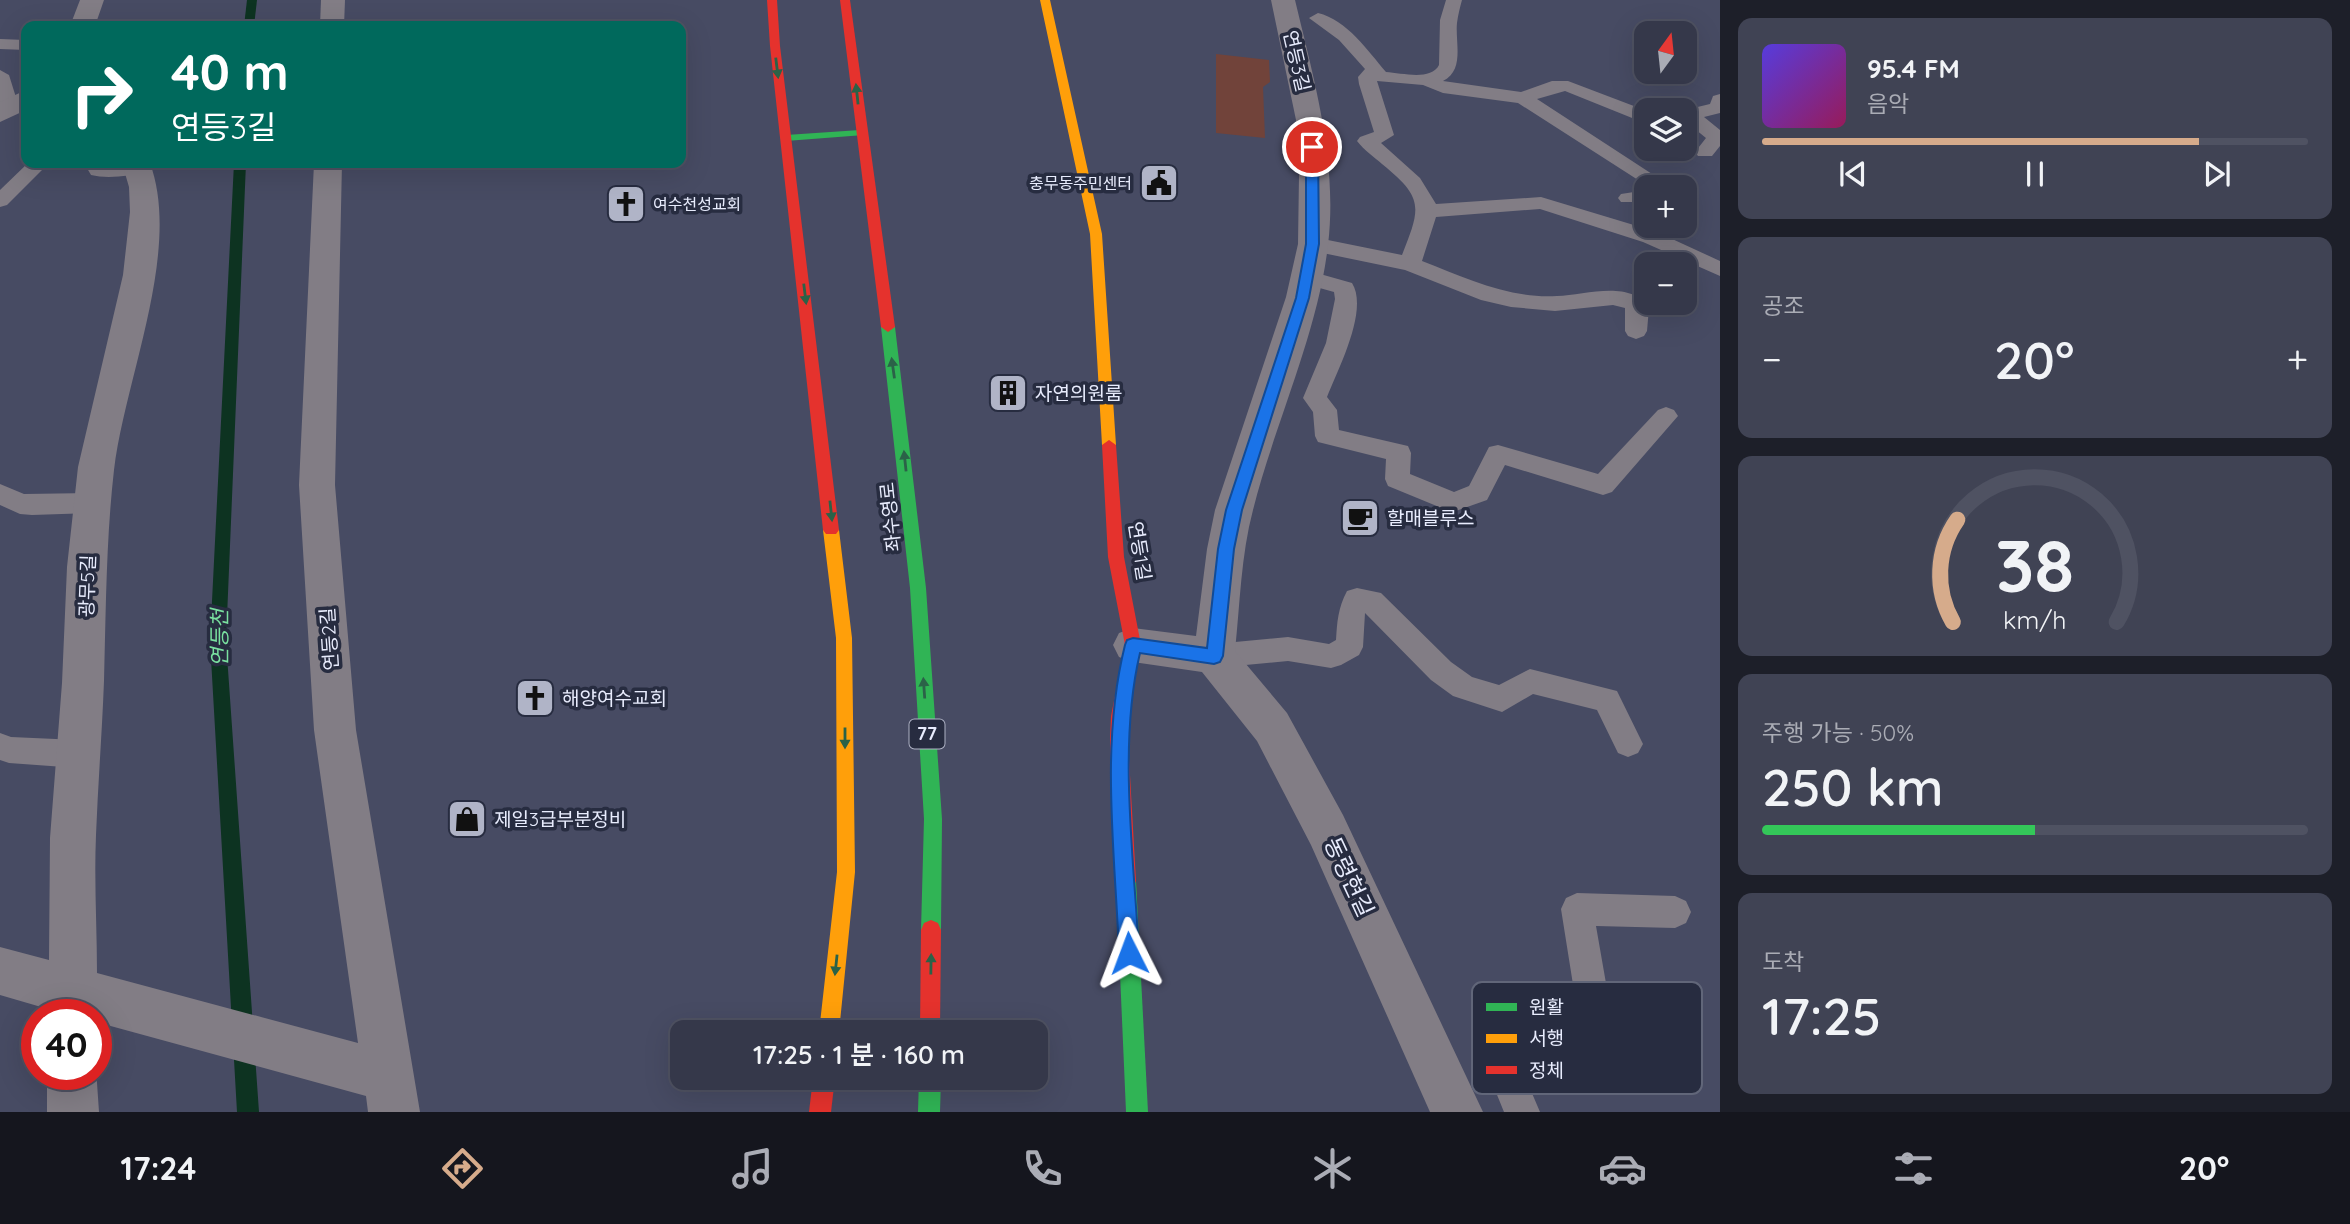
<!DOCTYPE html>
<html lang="ko">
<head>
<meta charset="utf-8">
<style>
	body { margin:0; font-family:Quicksand,"Noto Sans KR",sans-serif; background:#404354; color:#f1f3f6; height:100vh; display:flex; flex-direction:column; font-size:26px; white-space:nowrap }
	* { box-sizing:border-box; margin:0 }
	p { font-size:23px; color:#aaacb5 }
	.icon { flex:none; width:38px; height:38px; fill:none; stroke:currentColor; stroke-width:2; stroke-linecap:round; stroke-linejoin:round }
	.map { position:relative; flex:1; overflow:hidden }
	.sheet { display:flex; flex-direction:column; gap:18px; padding:18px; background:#1d1f29; width:630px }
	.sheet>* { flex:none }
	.top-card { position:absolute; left:21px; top:21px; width:665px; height:147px; border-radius:14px; box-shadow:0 7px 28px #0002,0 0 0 2px #4f5262; background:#00695c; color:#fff; overflow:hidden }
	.needle { width:46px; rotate:15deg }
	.tools { position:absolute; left:1634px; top:21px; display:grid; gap:14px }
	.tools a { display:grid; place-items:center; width:63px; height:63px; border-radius:14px; background:#35384a; box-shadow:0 7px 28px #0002,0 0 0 2px #4f5262; font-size:35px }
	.speed { position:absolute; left:21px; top:999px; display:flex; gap:14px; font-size:35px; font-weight:700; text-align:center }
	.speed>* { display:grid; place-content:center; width:91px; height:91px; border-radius:50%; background:#35384a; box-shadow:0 7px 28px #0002,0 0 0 2px #4f5262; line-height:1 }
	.speed .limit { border:10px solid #d22; background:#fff; color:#111 }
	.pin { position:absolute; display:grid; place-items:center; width:60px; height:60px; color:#fff; margin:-30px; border:4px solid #fff; border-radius:50%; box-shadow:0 2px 7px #0007 }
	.me { position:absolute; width:77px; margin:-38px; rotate:357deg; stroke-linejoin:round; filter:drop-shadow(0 0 5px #0008) }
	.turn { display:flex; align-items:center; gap:24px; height:147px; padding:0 35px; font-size:32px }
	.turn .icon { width:91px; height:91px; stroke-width:2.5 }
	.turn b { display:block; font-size:49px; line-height:60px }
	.big { font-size:52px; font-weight:600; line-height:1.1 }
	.sheet .card { flex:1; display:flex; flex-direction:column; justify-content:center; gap:10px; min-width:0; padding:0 24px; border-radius:14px; background:#404354 }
	.sheet .dial { align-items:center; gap:0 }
	.dial svg { height:182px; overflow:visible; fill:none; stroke:#4f5262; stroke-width:7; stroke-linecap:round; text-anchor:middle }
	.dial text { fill:#f1f3f6; stroke:none }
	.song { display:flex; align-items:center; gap:21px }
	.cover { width:84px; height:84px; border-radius:10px; background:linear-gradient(135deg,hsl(250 70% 55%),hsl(330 70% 35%)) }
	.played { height:7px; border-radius:4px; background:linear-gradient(90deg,#d6ab8b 80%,#4f5262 80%) }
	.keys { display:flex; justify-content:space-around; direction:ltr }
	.heat { display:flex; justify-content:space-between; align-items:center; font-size:38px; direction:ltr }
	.charge { height:10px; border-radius:5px; background:linear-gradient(90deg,#34c759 50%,#4f5262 0) }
	.trip { position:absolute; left:670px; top:1020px; width:378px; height:70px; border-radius:14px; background:#35384a; box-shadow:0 7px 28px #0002,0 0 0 2px #4f5262; font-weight:600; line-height:70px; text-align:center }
	.dock { display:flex; height:112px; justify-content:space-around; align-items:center; background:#15161e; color:#aaacb5 }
	.dock .icon { width:49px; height:49px }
	.dock .on { color:#d6ab8b }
	.dock b { font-size:32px; color:#f1f3f6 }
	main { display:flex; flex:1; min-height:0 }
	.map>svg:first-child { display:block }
	.green { fill:#71433a }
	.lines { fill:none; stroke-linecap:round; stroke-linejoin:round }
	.stream { fill:#0d3321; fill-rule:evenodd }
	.lane { fill:#827d85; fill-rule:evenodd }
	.street { fill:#827d85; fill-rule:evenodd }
	.fast { fill:#30b455; fill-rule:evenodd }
	.slow { fill:#ff9f0a; fill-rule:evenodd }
	.jam { fill:#e5322d; fill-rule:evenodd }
	.oneway { fill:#2b6248 }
	.route { fill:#1a73e8; stroke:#114b97; stroke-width:2 }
	.labels { text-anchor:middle; stroke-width:7; stroke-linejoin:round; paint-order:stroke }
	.far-poi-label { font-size:16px; fill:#e8ecfd; stroke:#272c40; text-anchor:end }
	.shield { fill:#272c40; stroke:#aeb2c4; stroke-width:2 }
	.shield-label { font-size:18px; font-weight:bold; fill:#e8ecfd }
	.street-label { font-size:19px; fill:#e8ecfd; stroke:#272c40 }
	.poi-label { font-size:19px; fill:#e8ecfd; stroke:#272c40; text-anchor:start }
	.water-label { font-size:21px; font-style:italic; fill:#7ae1a0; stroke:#272c40 }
	.near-street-label { font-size:23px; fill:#e8ecfd; stroke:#272c40 }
	.key { fill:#272c40; stroke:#616679; stroke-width:2 }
	.key-label { font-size:19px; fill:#e8ecfd }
</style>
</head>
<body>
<main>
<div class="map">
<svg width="1720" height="1112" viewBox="0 0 1720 1112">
	<rect width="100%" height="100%" fill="#474b63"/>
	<path class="green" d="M1216,54L1269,60L1270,82L1263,87L1265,138L1216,133Z"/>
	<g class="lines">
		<g class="stream">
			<path d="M247,0H257L254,26H244Z"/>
			<path d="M234,163H246L226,641L259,1112H237L210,641Z"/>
		</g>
		<g class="lane">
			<path d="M1446,0H1462C1460,7 1458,15 1457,23C1455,42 1465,70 1443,81L1521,92L1552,81H1568L1647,111V124L1565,91L1537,99L1672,187H1649L1518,103L1443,93L1423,85L1377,81L1394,135L1381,143L1420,178L1436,204L1541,197L1657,232L1720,261V276L1643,242L1540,209L1436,217L1422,261C1466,278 1509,299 1557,296C1585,295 1631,279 1649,308L1647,331L1644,336L1636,339L1628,336L1625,331V308L1613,305L1555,311L1511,307L1481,300L1405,270L1313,251L1306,249L1303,244L1306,239L1313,237L1402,255C1421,207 1424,198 1382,164C1374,157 1364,150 1357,141L1360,137L1374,132L1359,84L1358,77L1365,69L1339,40L1309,18L1318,13C1347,20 1368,51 1386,72C1402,73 1431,81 1439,65L1440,20Z"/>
			<path d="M0,39L26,40V50L0,49Z"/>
			<path d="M0,70L9,75L19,107L17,111L0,113Z"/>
			<path d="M1720,94V113L1704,117L1720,130V146L1712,156H1698L1695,152L1706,138L1685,121V110L1710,104L1713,96Z"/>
			<path d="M28,163H49L7,205L0,207V190Z"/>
			<path d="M84,163H142L149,168L146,172C130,176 107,179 91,175Z"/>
			<path d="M1647,190V202H1621L1618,198L1621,194Z"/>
			<path d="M1306,270L1352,283C1369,310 1338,369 1327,397L1337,410L1339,430L1408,446L1411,453L1410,474L1454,492L1469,486L1489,447L1498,445L1598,474L1658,410L1666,407L1674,410L1678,416L1612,492L1603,495L1505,465L1487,500L1453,512L1444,509L1388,486L1385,479L1386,459L1318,442L1315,436L1313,412L1303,398L1326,343L1335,299L1334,292L1298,282L1295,277L1298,272Z"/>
			<path d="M0,484L24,494L92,493L101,496L105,503L101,510L92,513L32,515L20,514L0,505Z"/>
			<path d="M1357,588L1381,593L1451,662L1472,677L1499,685L1530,669L1617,691L1643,744L1638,753L1628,757L1618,753L1597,710L1533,694L1502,712L1453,696L1431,680L1365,613L1363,647L1359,655L1341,665L1331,668L1288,661L1214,668L1204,665L1200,656L1204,647L1214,644L1288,637L1329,644L1336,640C1337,622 1338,608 1347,591Z"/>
			<path d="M0,733L11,737L78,740L88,744L93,754L88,764L78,768L9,763L0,760Z"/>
			<path d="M1577,893L1675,896L1686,901L1691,912L1686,923L1675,928L1596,926L1614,1029L1609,1041L1520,1065L1540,1112H1504L1480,1053L1485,1041L1497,1036L1578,1016L1561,909L1566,898Z"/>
		</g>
		<g class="street">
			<path d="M80,0H104L95,26H70Z"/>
			<path d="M321,0H345L344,26H320Z"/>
			<path d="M1271,0H1295C1314,80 1338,162 1328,245C1318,333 1275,423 1253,510C1241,555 1240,604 1235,651L1287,713L1343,815L1483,1112H1430L1311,845L1257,741L1202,672L1133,662L1119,657L1113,645L1119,633L1133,628L1196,636L1207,549L1215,510L1286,297L1298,244L1299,175L1296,120Z"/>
			<path d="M26,90V110L0,122V102Z"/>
			<path d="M122,163H150C182,251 125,378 114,470C106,540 106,611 104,681C102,733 98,784 96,835C94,881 97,927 97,973L358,1043L314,730L299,485L314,163H342L335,485L356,730L420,1112H368L366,1096L96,1022V1015H48V1009L0,995V947L49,960L50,838L62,683L67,567L78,467L123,275L130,212L129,187Z"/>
			<path d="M96,1068L99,1112H47V1074H96Z"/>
		</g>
		<g class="fast">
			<path d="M860,130L864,131V135L786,141L780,138L786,135Z"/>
			<path d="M888,322L895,327L926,588L942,819L941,930L938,937L931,940L924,937L921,930L924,819L910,588L881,327Z"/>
			<path d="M1126,872L1133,874L1136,881L1148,1112H1126L1116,881L1119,874Z"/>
			<path d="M919,1078H941L940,1112H918Z"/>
		</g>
		<g class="slow">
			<path d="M1040,0H1050L1102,234L1116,445L1109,450L1102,445L1090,234Z"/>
			<path d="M831,524L836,526L839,530L852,638L855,872L839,1032H819L837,872L836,638L823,530L826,526Z"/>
		</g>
		<g class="jam">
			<path d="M767,0H777L780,46L839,530L836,534H826L823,530L770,46Z"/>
			<path d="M840,0H850L895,327L888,332L881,327Z"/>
			<path d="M1109,440L1116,445L1124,557L1141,645L1129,716L1128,740L1136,881L1133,888L1126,890L1119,888L1116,881L1110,740L1111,716L1125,645L1108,557L1102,445Z"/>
			<path d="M931,920L938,923L941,930L940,1032H920L921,930L924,923Z"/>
			<path d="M813,1078H835L831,1112H809Z"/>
		</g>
	</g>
	<defs><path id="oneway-solid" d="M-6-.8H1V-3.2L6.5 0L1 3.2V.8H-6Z" transform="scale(1.75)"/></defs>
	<g class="oneway">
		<use href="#oneway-solid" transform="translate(777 68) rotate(83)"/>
		<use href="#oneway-solid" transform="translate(857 94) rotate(-96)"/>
		<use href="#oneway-solid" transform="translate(805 294) rotate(83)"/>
		<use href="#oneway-solid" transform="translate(893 368) rotate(-98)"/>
		<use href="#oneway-solid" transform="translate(905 461) rotate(-96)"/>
		<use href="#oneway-solid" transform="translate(831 511) rotate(84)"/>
		<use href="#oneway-solid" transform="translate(924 688) rotate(-94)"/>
		<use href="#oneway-solid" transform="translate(845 738) rotate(90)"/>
		<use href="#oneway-solid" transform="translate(931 964) rotate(-89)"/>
		<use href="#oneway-solid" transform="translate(836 965) rotate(96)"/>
	</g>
	<path class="route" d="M1312,144L1318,147L1319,244L1309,298L1242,510L1234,549L1223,656L1220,662L1214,664L1140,653C1118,745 1134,858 1139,953L1137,960L1129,963L1122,960L1119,953C1115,851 1100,745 1125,645L1127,640L1133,638L1207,648L1218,549L1226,510L1296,298L1306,244V147Z"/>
	<defs>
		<g id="civic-square" transform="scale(2.0125)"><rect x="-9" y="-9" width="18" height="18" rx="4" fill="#b0b4c7" stroke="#272c40"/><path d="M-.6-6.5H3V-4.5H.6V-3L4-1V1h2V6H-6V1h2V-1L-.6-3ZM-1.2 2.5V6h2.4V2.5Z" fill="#111"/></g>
		<g id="church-square" transform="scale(2.0125)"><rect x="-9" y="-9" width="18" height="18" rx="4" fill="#b0b4c7" stroke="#272c40"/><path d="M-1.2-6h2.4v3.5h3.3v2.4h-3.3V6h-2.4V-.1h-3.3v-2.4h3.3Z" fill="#111"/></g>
		<g id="building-square" transform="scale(2.0125)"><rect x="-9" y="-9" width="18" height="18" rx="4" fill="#b0b4c7" stroke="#272c40"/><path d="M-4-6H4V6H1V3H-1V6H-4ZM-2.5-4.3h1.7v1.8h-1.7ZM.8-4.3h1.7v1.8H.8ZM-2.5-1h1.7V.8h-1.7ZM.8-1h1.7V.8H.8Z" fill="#111"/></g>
		<g id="cafe-square" transform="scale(2.0125)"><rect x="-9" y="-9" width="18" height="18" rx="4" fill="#b0b4c7" stroke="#272c40"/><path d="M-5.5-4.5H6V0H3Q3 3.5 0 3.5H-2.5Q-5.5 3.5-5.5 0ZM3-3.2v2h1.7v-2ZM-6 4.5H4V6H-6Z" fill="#111"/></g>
		<g id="shop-square" transform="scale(2.0125)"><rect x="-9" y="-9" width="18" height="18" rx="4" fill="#b0b4c7" stroke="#272c40"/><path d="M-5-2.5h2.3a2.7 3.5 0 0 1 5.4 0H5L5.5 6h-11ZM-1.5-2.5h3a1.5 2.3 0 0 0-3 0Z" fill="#111"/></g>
	</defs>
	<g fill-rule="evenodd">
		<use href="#civic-square" x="1159" y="183"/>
		<use href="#church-square" x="626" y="204"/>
		<use href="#building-square" x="1008" y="393"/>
		<use href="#cafe-square" x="1360" y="518"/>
		<use href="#church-square" x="535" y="698"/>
		<use href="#shop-square" x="467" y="819"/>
	</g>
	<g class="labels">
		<g class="far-poi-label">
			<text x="1132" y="189">충무동주민센터</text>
			<text x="653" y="210" text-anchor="start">여수천성교회</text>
		</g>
		<rect class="shield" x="909.5" y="719.5" width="35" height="29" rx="5"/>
		<g class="shield-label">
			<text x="927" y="740">77</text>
		</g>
		<g class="street-label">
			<text transform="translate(1297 61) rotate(77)" y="7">연등3길</text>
			<text transform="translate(890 517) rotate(-96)" y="7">좌수영로</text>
			<text transform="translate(1140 551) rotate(81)" y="7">연등1길</text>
			<text transform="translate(87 586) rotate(-88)" y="7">광무5길</text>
			<text transform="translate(329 639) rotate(-94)" y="7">연등2길</text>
		</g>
		<g class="poi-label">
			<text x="1035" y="400">자연의원룸</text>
			<text x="1387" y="525">할매블루스</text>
			<text x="562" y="705">해양여수교회</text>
			<text x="494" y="826">제일3급부분정비</text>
		</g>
		<g class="water-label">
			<text transform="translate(220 638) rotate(-90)" y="7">연등천</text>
		</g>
		<g class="near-street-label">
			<text transform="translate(1349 877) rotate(65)" y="8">동령현길</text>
		</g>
	</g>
	<rect x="1472" y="982" width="230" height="112" rx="10" class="key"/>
	<rect x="1486" y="1003" width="31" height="8" fill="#30b455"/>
	<rect x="1486" y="1034" width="31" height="9" fill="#ff9f0a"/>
	<rect x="1486" y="1066" width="31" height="8" fill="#e5322d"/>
	<g class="key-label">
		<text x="1529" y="1014">원활</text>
		<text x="1529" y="1045">서행</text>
		<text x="1529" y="1077">정체</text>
	</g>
</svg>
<div class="tools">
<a><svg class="needle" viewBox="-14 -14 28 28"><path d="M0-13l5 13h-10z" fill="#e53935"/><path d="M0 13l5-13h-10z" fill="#aaacb5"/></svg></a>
<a><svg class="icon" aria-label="layers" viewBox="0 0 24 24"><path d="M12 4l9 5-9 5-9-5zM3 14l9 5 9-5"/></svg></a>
<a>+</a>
<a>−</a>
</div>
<div class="speed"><div class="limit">40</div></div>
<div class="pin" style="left:1312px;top:147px;background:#d93025"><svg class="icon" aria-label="arrive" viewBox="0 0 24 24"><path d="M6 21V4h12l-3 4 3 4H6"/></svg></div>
<svg class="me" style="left:1129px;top:953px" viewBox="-20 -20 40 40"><path d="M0-17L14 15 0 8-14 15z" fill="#1a73e8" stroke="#fff" stroke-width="4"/></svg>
<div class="trip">17:25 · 1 분 · 160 m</div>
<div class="top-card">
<div class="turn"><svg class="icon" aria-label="right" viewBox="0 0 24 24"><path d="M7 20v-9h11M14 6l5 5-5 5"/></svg><div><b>40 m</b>연등3길</div></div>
</div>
</div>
<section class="sheet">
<div class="card">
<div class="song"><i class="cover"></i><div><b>95.4 FM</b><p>음악</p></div></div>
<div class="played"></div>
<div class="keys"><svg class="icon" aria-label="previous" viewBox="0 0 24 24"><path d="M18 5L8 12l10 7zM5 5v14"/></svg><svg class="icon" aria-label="pause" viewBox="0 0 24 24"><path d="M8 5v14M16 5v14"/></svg><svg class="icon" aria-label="next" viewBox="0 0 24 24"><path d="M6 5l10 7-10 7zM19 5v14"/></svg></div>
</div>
<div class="card"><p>공조</p>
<div class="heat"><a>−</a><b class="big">20°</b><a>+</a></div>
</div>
<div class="card dial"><svg viewBox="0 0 100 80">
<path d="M14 69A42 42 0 1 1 86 69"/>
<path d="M14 69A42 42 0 0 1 16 24" stroke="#d6ab8b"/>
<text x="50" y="56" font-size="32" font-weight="700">38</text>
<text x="50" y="72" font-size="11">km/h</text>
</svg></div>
<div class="card"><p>주행 가능 · 50%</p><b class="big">250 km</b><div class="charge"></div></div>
<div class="card"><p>도착</p><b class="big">17:25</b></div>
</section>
</main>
<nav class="dock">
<b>17:24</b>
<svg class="icon on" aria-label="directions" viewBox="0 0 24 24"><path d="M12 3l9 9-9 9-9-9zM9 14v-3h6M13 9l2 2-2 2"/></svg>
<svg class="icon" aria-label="music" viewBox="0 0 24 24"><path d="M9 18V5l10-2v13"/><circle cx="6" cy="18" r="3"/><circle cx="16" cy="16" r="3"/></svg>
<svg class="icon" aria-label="phone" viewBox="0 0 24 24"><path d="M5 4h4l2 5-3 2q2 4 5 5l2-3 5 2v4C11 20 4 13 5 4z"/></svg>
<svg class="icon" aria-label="climate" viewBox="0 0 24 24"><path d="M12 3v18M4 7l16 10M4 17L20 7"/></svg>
<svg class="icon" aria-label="car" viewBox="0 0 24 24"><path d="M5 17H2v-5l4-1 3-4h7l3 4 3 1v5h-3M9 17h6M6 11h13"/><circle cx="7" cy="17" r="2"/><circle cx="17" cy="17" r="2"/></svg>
<svg class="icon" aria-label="filters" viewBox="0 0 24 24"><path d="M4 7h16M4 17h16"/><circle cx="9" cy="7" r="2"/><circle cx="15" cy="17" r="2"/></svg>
<b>20°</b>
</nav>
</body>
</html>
